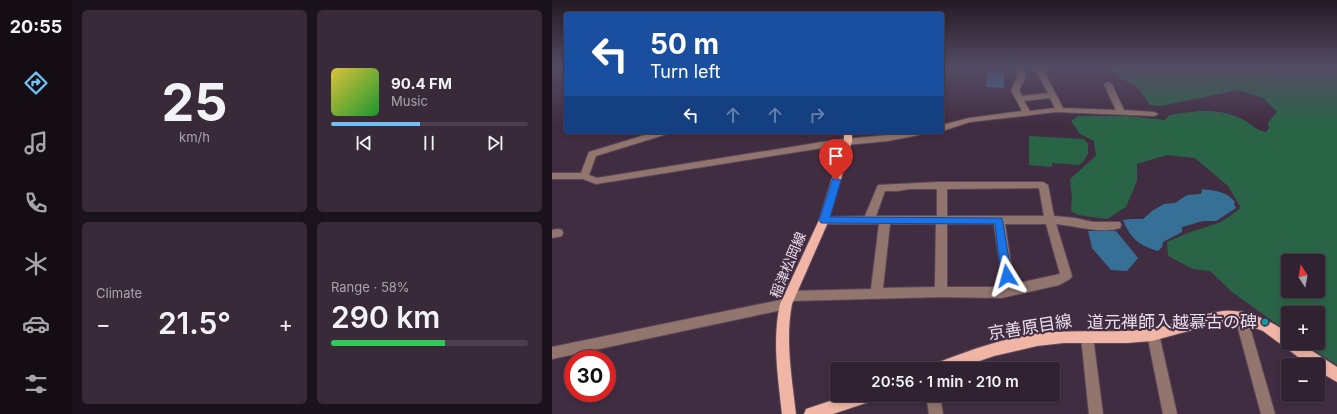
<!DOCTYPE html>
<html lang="en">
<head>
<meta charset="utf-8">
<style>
	body { margin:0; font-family:Inter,"Noto Sans JP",sans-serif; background:#392a3a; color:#f1f3f6; height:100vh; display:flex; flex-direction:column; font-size:15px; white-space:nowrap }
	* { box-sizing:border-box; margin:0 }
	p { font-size:13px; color:#a8a4ac }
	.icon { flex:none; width:22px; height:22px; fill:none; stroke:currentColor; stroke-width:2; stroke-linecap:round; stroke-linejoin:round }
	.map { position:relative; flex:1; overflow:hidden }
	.details { display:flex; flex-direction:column; gap:10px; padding:10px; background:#1b131c; width:480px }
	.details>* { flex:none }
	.guide { position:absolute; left:12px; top:12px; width:380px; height:122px; border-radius:4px; box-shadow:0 2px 6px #0003,0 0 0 1px #4c3f4d; background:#1a4fa0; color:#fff; overflow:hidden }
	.needle { width:26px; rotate:349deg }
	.tools { position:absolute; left:729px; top:254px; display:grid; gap:8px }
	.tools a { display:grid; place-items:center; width:44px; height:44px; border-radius:4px; background:#312232; box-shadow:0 2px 6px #0003,0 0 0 1px #4c3f4d; font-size:20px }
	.speed { position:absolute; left:12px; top:350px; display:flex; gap:8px; font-size:20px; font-weight:700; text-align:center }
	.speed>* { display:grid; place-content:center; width:52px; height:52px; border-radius:50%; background:#312232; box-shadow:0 2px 6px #0003,0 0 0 1px #4c3f4d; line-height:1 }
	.speed .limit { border:6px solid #d22; background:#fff; color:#111 }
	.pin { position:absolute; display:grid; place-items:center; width:34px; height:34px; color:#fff; margin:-41px -17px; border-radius:50% 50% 50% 0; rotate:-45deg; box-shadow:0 0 4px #0007 }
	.pin .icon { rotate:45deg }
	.me { position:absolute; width:44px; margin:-22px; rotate:352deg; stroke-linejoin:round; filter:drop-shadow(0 0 3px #0008) }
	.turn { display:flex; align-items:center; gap:14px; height:84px; padding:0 20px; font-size:18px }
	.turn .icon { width:52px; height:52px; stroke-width:2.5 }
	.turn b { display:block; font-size:28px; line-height:34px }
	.lanes { display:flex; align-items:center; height:38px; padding:0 20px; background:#0003; justify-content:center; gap:20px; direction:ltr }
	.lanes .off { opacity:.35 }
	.big { font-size:30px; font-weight:600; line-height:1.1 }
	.details .tile { flex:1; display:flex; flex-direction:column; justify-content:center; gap:6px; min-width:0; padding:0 14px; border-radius:6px; background:#392a3a }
	.details .dial { align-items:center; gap:0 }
	.dial b { font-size:52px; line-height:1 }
	.song { display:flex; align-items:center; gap:12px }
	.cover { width:48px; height:48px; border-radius:6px; background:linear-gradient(135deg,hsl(50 70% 55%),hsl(130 70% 35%)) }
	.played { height:4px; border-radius:2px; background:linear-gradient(90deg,#72c1f5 45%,#4c3f4d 45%) }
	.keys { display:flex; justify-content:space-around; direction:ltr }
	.heat { display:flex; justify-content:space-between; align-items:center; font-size:22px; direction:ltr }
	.charge { height:6px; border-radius:3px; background:linear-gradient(90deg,#34c759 58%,#4c3f4d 0) }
	.details .tiles { flex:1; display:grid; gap:10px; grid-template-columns:repeat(2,1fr) }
	.trip { position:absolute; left:278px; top:362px; width:230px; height:40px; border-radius:4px; background:#312232; box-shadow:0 2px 6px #0003,0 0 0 1px #4c3f4d; font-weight:600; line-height:40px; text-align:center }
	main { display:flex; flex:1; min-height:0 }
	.tab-bar { display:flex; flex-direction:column; width:72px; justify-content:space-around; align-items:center; background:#140e14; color:#a8a4ac }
	.tab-bar .icon { width:28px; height:28px }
	.tab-bar .selected { color:#72c1f5 }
	.tab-bar b { font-size:18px; color:#f1f3f6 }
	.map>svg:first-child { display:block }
	.green { fill:#2a6446; fill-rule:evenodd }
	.water { fill:#377097 }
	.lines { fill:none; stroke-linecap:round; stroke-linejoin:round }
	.minor-casing { stroke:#5c495d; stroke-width:2 }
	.major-casing { stroke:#5c495d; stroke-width:2 }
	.minor { fill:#92766d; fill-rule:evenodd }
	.major { fill:#f0b5a4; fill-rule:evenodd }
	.route { fill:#1a73e8; stroke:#114b97 }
	.culture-dot { fill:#0f9aa8; stroke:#412d42; stroke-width:1.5 }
	.labels { text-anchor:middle; stroke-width:4; stroke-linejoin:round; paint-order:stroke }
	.street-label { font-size:14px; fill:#ebdeeb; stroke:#412d42 }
	.near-poi-label { font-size:17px; fill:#ebdeeb; stroke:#412d42; text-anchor:end }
	.near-street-label { font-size:17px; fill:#ebdeeb; stroke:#412d42 }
</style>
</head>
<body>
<main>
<nav class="tab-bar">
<b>20:55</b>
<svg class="icon selected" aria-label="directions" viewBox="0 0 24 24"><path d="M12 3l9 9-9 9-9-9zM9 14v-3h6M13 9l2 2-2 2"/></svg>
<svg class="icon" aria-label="music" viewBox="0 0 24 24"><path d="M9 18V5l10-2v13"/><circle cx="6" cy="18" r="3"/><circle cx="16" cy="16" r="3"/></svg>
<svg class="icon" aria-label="phone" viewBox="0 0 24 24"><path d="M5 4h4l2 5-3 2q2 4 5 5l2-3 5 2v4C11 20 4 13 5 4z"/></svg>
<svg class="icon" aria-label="climate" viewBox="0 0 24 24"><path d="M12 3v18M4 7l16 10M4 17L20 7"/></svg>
<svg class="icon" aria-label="car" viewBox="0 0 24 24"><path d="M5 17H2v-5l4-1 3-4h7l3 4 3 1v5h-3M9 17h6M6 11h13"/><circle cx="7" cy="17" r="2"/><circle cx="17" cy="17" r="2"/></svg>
<svg class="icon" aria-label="filters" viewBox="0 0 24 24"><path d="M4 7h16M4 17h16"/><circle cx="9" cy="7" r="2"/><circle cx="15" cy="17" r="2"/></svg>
</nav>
<section class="details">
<div class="tiles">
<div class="tile dial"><b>25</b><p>km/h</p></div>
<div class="tile">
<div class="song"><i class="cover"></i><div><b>90.4 FM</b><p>Music</p></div></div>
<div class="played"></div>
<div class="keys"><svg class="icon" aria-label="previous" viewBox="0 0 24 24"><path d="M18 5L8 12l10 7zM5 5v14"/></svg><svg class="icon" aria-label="pause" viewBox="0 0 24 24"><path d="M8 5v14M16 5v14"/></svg><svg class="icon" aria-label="next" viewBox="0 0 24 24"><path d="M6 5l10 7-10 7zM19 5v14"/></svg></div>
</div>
<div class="tile"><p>Climate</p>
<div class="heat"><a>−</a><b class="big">21.5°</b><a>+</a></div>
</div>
<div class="tile"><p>Range · 58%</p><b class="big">290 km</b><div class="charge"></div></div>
</div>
</section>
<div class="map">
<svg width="785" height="414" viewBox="0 0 785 414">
	<rect width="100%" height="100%" fill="#412d42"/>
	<g class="green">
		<path d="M556,67H785V365L751,343H766V313H736V332L680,292L658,271L641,269L616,256L615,242L636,233L669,222L689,208L676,186L643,158L615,155L585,164V181L574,207L555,219L526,215L519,211L520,198L518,179L544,156L542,141L528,134L519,121L526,116H575L613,120L617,115C644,111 665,107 690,119C700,124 704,131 714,132L717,128L716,123L725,112L711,98L687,90L609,106L598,105L585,87L566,77ZM736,261H766V291H736Z"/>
		<path d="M477,136L532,139L536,144V154L531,162L527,165L500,163V167L477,165Z"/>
	</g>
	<g class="water">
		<path d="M435,72H452V88L434,87Z"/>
		<path d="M650,189C664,191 674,191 683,202L682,204L684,208L664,221H651L630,227V232L611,242L610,247L606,251C588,246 578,238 571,220L579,219H591L600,211L612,204L623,203L635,195L649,194Z"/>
		<path d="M536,231H564L586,258L575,271L559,270L540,248Z"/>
	</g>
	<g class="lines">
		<g class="minor-casing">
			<g id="minor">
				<path d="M465,67H472L473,78L467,90L470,96L496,93L484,71L488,69L492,71L511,108L564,110L552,84L556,82L560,84L572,110L602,112L606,114L602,116L504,112L418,122L390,131V125L417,118L470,111L459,90L465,78ZM498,98L503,108L478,111L472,101Z"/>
				<path d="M103,132H116L115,134L44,156L37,175L45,178L283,140L336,135L354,132H371L367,135L336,141L283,146L44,184L31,179H0V173H29L37,152Z"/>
				<path d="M387,182H491L496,185L502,216L523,218L541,222H568L569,225L568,228C548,234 525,226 504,224L520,276L518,279L507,285L449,298L389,297L239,301L240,304L238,308L234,309L0,359V347L233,299L232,296L234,292L238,291L319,289L327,224H272L268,223L267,220L268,217L313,216L326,185ZM487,188L492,216H395V189ZM357,189H385V216H324L333,191H346ZM338,224H384L383,287L331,288ZM395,224H442L451,287H395ZM453,224H494L508,274L462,284Z"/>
				<path d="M6,229L10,230L11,233L10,236L0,238V230Z"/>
				<path d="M689,311L693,313L695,317L723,414H709L683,317L685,313Z"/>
				<path d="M601,328L606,330L607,334L625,414H611L595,334L596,330Z"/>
				<path d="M535,331L540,333L541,337L551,414H537L529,337L530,333Z"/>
				<path d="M374,395H388L391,414H377Z"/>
			</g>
		</g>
		<g class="major-casing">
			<g id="major">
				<path d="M292,132H300V141L277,220L240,304C233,340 240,378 244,414H230C226,378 220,340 228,304L267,220L292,141Z"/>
				<path d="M671,311C695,309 717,320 736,333V343H748L785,367V382L766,371V365H757L711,331L693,324L676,322L662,324L600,341L575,343H512L485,346L442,356L404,369H380L382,364C420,349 459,335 500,332C532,330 565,333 597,329C623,326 646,314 671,311Z"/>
				<path d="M296,395H325L323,400L281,414H252L254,409Z"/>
			</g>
		</g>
		<use href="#minor" class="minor"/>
		<use href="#major" class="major"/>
	</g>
	<linearGradient id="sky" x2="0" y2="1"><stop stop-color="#241924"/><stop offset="0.54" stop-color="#544c65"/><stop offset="1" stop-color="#544c65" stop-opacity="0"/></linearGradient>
	<rect width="785" height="125" fill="url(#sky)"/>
	<path class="route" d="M281,178H284L289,180L278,217L450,218L460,276L458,279L455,280L451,279L449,276L443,224L269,223L267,220Z"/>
	<circle class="culture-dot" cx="713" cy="322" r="4"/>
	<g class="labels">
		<g class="street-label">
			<text transform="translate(236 265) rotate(-67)" y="5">稲津松岡線</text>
		</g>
		<g class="near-poi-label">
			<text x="705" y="328">道元禅師入越慕古の碑</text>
		</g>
		<g class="near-street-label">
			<text transform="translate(478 327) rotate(-9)" y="6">京善原目線</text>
		</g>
	</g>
</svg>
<div class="tools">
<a><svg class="needle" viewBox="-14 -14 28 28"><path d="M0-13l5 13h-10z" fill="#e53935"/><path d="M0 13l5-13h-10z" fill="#a8a4ac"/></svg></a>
<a>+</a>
<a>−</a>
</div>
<div class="speed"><div class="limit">30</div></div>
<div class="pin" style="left:284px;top:180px;background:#d93025"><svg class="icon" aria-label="arrive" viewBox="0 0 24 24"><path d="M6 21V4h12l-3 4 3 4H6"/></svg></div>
<svg class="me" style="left:455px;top:276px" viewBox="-20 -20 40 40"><path d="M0-17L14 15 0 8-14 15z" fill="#1a73e8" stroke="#fff" stroke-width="4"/></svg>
<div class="trip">20:56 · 1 min · 210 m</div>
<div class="guide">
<div class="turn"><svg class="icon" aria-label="left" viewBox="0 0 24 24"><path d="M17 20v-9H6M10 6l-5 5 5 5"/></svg><div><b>50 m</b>Turn left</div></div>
<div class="lanes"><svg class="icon" aria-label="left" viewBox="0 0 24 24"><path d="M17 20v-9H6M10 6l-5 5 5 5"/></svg><svg class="icon off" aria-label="ahead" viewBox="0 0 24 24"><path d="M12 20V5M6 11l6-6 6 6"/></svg><svg class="icon off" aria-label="ahead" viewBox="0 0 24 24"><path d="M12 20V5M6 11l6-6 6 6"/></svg><svg class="icon off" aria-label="right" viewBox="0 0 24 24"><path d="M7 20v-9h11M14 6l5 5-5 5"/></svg></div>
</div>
</div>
</main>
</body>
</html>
